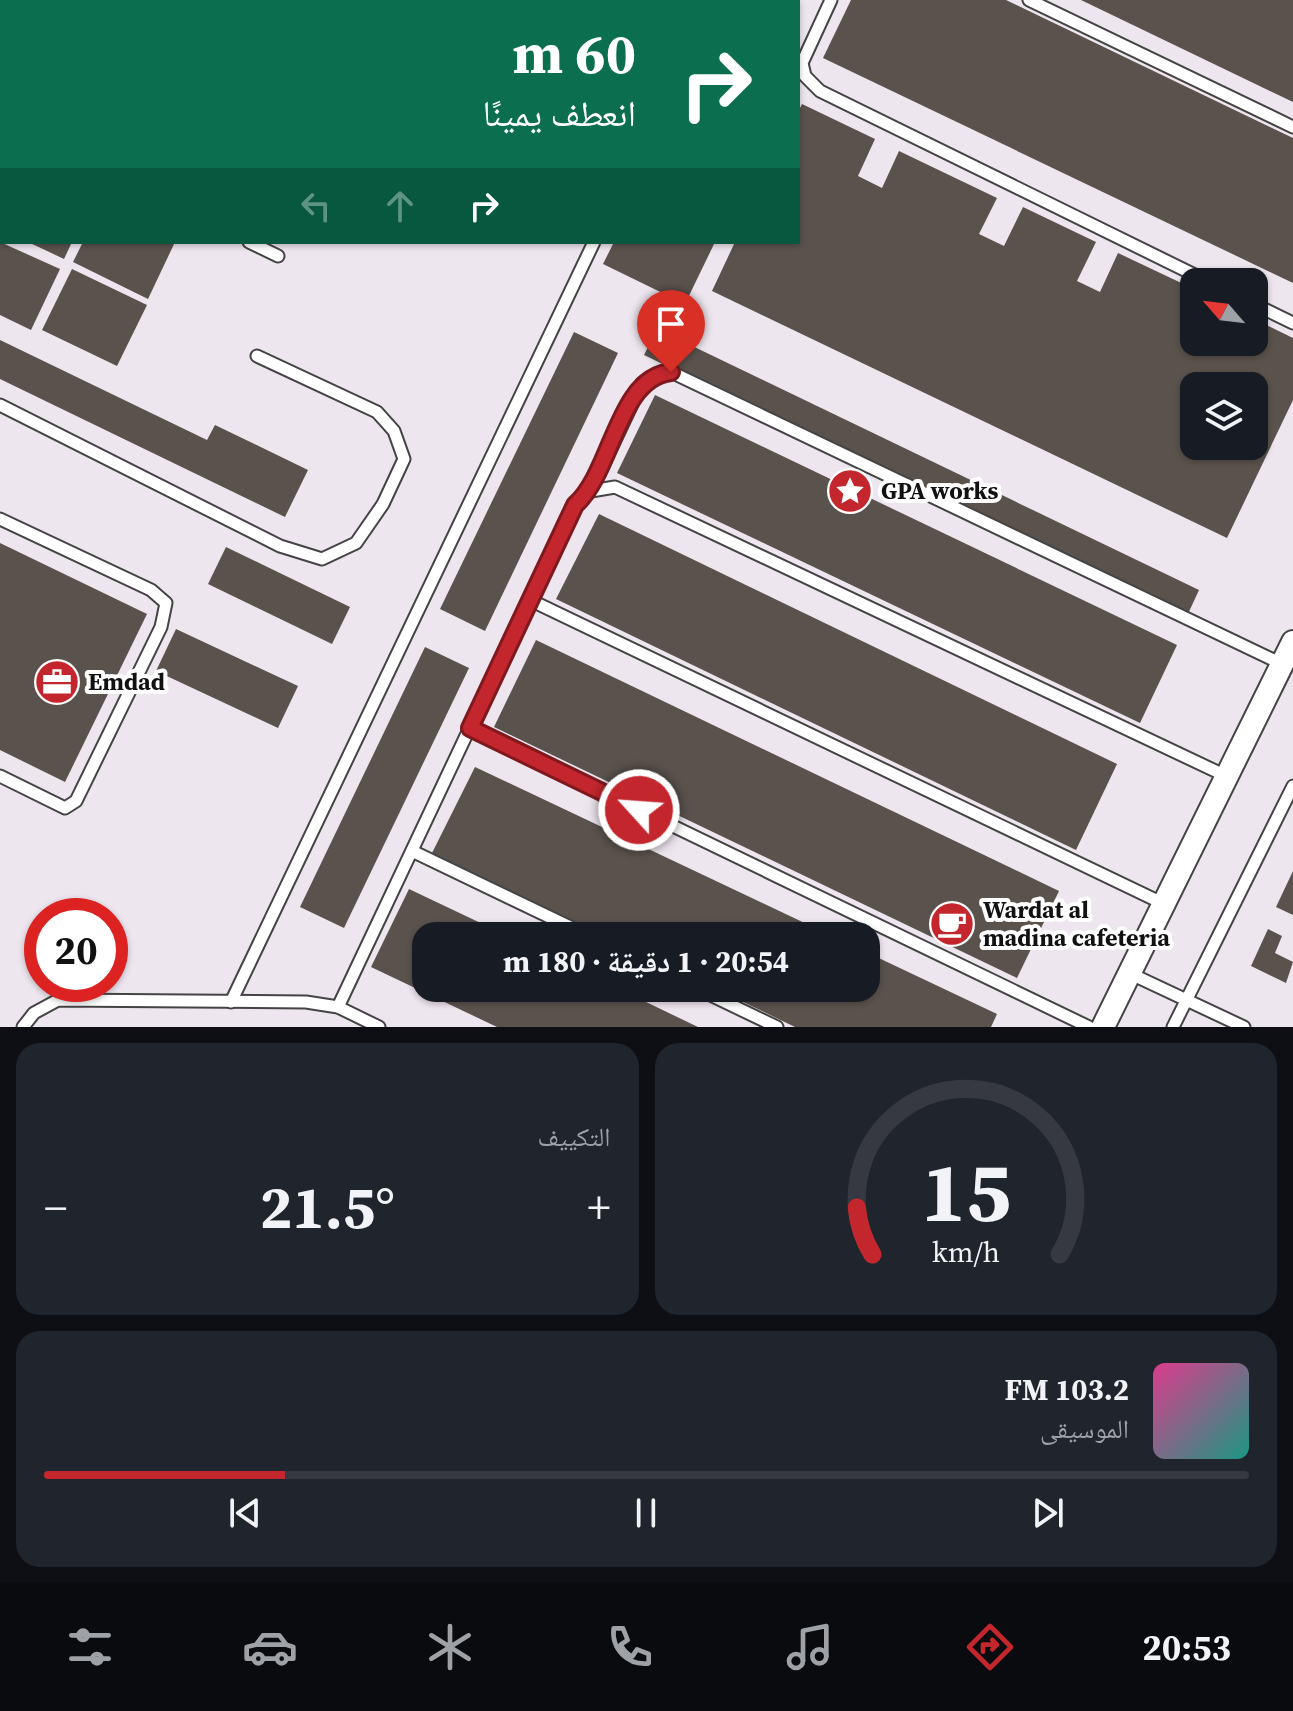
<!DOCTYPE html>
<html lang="ar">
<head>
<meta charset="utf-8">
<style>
	body { margin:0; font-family:"Source Serif 4","Noto Naskh Arabic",serif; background:#20242c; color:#f1f3f6; direction:rtl; height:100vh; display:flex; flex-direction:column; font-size:30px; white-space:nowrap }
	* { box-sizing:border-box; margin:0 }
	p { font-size:26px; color:#9ea1a6 }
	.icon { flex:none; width:44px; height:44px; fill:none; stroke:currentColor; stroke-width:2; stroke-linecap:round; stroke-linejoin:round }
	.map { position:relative; height:1027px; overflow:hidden; direction:ltr }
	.sheet { display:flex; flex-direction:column; gap:16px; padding:16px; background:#0d0f14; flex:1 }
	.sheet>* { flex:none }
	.top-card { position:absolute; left:0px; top:0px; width:800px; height:244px; box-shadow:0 2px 6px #0004; direction:rtl; background:#0b6e4f; color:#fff; overflow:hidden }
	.needle { width:52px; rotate:298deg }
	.fabs { position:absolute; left:1180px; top:268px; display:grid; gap:16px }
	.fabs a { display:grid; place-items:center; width:88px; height:88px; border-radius:16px; background:#171b24; box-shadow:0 2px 6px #0004; font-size:40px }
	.speed { position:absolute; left:24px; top:898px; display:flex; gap:16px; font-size:40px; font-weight:700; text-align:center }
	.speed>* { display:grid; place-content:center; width:104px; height:104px; border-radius:50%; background:#171b24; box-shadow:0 2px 6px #0004; line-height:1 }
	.speed .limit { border:12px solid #d22; background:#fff; color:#111 }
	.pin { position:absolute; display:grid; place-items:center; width:68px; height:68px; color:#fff; margin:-82px -34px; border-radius:50% 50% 50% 0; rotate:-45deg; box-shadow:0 0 8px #0007 }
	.pin .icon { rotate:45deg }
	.me { position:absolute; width:88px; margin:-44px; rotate:296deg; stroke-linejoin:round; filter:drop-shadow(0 0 6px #0008) }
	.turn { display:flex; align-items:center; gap:28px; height:168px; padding:0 32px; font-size:36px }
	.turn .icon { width:104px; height:104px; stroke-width:2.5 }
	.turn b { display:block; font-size:56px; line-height:68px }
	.lanes { display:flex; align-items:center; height:76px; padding:0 32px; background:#0003; justify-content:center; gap:40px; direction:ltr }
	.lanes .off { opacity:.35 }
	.big { font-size:60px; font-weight:700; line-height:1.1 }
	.sheet .widget { flex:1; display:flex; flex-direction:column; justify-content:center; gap:12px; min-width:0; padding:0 28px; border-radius:24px; background:#20242c }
	.sheet .dial { align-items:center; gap:0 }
	.dial svg { height:208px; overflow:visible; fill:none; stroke:#363941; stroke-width:7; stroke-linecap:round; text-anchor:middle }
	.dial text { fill:#f1f3f6; stroke:none }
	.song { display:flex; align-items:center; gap:24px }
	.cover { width:96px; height:96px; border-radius:12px; background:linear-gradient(135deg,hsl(330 70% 55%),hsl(170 70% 35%)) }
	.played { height:8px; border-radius:4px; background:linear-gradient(90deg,#c4262e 20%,#363941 20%) }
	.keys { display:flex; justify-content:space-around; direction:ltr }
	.heat { display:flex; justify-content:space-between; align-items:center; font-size:44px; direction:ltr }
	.sheet .tiles { flex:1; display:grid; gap:16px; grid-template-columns:1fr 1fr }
	.widget:last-child { grid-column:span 2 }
	.trip { position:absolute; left:412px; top:922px; width:468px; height:80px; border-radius:24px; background:#171b24; box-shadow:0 2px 6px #0004; font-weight:700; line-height:80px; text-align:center; direction:rtl }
	.menu { display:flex; height:128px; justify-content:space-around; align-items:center; background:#090b0e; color:#9ea1a6 }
	.menu .icon { width:56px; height:56px }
	.menu .current { color:#c4262e }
	.menu b { font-size:36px; color:#f1f3f6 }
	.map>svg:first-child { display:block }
	.industrial { fill:#eee6ef; fill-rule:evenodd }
	.building { fill:#5a524d; fill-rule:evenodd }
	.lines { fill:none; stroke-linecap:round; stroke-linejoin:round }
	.lane-casing { stroke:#444; stroke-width:15 }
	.street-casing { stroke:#444; stroke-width:26 }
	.lane { stroke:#fff; stroke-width:11 }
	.street { stroke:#fff; stroke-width:22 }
	.route-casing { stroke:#7f191e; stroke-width:20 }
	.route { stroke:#c4262e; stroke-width:14 }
	.labels { text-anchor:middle; stroke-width:8; stroke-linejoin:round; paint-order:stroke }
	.poi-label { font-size:24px; font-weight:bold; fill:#111; stroke:#fff; text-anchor:start }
</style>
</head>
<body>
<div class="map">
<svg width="1293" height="1027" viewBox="0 0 1293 1027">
	<rect width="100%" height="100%" fill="#fffdf5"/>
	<path class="industrial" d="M0,0H1293V1027H0ZM2,2H798V242H2ZM1194,282H1254V342H1194ZM1194,386H1254V446H1194ZM42,916H110V984H42ZM426,936H866V988H426Z"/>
	<g class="building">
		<path d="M851,0H1006L1293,138V283L823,58Z"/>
		<path d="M1081,0H1293V102Z"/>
		<path d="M802,104L875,139L858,176L882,188L899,151L997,198L979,234L1004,246L1023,207L1096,242L1077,281L1100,292L1118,253L1194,289V342H1203L1222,351L1226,342H1254V319L1293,338V400L1227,538L712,291L735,242H798V112ZM1194,386H1254V446H1194Z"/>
		<path d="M0,242L60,269L31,330L0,315Z"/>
		<path d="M28,242H72L64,259Z"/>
		<path d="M83,242H175L148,299L73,262Z"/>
		<path d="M614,242H715L685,304L603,264Z"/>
		<path d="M72,269L147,305L117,366L42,330Z"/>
		<path d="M657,329L1199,590L1187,616L644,355Z"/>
		<path d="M574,332L618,353L485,631L440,609Z"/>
		<path d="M0,340L207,440L215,425L308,470L285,517L0,379Z"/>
		<path d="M655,395L1177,645L1140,723L617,473Z"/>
		<path d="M599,514L1117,764L1076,850L556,599Z"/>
		<path d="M0,543L147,614L65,782L0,750Z"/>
		<path d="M226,547L350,607L332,644L208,584Z"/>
		<path d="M176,629L298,686L278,728L156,671Z"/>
		<path d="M536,640L1059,891L1017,978L494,727Z"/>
		<path d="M425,647L469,668L344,928L300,907Z"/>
		<path d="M475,767L832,936H605L432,853Z"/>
		<path d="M1293,871V915L1276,907Z"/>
		<path d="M409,889L508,936H426V988H617L698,1027H497L371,967Z"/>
		<path d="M1268,929L1282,936L1275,953L1293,962L1286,983L1251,966Z"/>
		<path d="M866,952L997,1014L991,1027H795L714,988H866Z"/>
	</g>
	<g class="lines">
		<g class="lane-casing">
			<g id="lane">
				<path d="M831,0L802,63L805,76L820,91L1209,282"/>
				<path d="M1029,0L1293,127"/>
				<path d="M709,2L710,0"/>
				<path d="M0,126L2,127"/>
				<path d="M249,242L278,256"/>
				<path d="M1254,304L1293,323"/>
				<path d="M0,405L280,546L322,559L356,543L383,504L404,459L394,431L377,412L257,356"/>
				<path d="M591,491L642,383L656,374L671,372L1282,664"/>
				<path d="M0,519L151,590L166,603L161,627L76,801L65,808L0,776"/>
				<path d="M530,600L1162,903"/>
				<path d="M470,728L1089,1027"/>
				<path d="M412,851L589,936"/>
				<path d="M1129,973L1244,1027"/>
				<path d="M696,988L777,1027"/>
				<path d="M231,1002L594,242"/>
				<path d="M338,1007L575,505L591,491L615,487L1226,776"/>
				<path d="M23,1027L34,1013L58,1000L306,1002L338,1007L379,1027"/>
				<path d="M1173,1027L1293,786"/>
			</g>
		</g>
		<g class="street-casing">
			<path id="street" d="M1103,1027L1293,642"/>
		</g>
		<use href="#lane" class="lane"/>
		<use href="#street" class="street"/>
	</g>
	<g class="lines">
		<g class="route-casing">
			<path id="route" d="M639,810L470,728L575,505C613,471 617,378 671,372"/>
		</g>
		<use href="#route" class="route"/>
	</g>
	<defs>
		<g id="sight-disc" transform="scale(2.3)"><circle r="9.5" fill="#c4262e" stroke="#fff"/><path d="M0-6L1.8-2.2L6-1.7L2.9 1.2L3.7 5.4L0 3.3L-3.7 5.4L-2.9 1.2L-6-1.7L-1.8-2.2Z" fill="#fff"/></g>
		<g id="office-disc" transform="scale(2.3)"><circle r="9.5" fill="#c4262e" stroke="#fff"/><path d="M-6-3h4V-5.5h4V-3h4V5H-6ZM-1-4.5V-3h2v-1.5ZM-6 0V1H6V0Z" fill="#fff"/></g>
		<g id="cafe-disc" transform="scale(2.3)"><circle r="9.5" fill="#c4262e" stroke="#fff"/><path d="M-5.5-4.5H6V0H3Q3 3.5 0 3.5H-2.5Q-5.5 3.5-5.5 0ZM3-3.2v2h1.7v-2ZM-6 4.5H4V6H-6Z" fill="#fff"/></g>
	</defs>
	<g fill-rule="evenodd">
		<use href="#sight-disc" x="850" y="491"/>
		<use href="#office-disc" x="57" y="682"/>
		<use href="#cafe-disc" x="952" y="924"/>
	</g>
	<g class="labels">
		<g class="poi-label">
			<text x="881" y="499">GPA works</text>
			<text x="88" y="690">Emdad</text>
			<text x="983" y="918">Wardat al<tspan x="983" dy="28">madina cafeteria</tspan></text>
		</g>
	</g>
</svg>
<div class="fabs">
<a><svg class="needle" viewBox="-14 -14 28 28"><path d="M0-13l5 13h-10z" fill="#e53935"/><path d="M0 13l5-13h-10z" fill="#9ea1a6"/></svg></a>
<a><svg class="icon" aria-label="layers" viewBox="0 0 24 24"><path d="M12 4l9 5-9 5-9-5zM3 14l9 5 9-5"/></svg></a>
</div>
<div class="speed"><div class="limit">20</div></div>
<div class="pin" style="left:671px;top:372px;background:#d93025"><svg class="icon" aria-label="arrive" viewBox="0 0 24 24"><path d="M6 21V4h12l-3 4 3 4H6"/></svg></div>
<svg class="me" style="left:639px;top:810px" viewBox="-20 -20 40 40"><circle r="17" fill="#c4262e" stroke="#fff" stroke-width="3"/><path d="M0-11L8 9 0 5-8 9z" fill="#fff"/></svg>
<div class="trip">20:54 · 1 دقيقة · 180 m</div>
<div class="top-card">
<div class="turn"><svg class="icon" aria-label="right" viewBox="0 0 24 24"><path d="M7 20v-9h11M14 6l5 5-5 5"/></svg><div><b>60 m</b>انعطف يمينًا</div></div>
<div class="lanes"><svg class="icon off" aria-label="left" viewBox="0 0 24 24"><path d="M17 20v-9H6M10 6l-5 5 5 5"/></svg><svg class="icon off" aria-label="ahead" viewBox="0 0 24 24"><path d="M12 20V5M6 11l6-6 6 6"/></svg><svg class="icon" aria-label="right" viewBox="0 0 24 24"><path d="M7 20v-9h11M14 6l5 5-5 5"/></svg></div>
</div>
</div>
<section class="sheet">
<div class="tiles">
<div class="widget dial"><svg viewBox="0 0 100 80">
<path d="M14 69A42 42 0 1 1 86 69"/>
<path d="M14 69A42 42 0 0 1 8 51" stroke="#c4262e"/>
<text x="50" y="56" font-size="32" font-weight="700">15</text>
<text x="50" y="72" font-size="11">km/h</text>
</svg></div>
<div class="widget"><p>التكييف</p>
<div class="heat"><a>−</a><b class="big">21.5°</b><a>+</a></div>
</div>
<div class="widget">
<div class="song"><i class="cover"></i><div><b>103.2 FM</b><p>الموسيقى</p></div></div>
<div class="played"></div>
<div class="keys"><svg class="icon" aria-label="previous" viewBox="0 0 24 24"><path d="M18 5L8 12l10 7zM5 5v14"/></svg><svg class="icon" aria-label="pause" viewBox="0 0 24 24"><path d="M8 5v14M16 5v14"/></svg><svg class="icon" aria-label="next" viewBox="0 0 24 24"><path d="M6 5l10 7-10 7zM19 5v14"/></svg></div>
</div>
</div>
</section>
<nav class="menu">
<b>20:53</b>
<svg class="icon current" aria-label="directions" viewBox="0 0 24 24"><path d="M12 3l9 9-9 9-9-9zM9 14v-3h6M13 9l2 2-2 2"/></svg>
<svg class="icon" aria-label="music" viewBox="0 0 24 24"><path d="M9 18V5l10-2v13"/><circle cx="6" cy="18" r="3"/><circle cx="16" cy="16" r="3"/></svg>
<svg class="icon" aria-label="phone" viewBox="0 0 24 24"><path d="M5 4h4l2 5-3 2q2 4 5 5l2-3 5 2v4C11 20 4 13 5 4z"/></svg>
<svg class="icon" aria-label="climate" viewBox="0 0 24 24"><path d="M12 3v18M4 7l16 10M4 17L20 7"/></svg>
<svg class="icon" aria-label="car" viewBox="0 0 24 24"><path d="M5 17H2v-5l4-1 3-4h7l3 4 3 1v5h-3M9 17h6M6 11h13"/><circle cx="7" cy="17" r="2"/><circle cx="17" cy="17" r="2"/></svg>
<svg class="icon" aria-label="filters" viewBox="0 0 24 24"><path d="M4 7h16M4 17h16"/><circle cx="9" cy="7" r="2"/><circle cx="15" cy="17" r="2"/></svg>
</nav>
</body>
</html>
